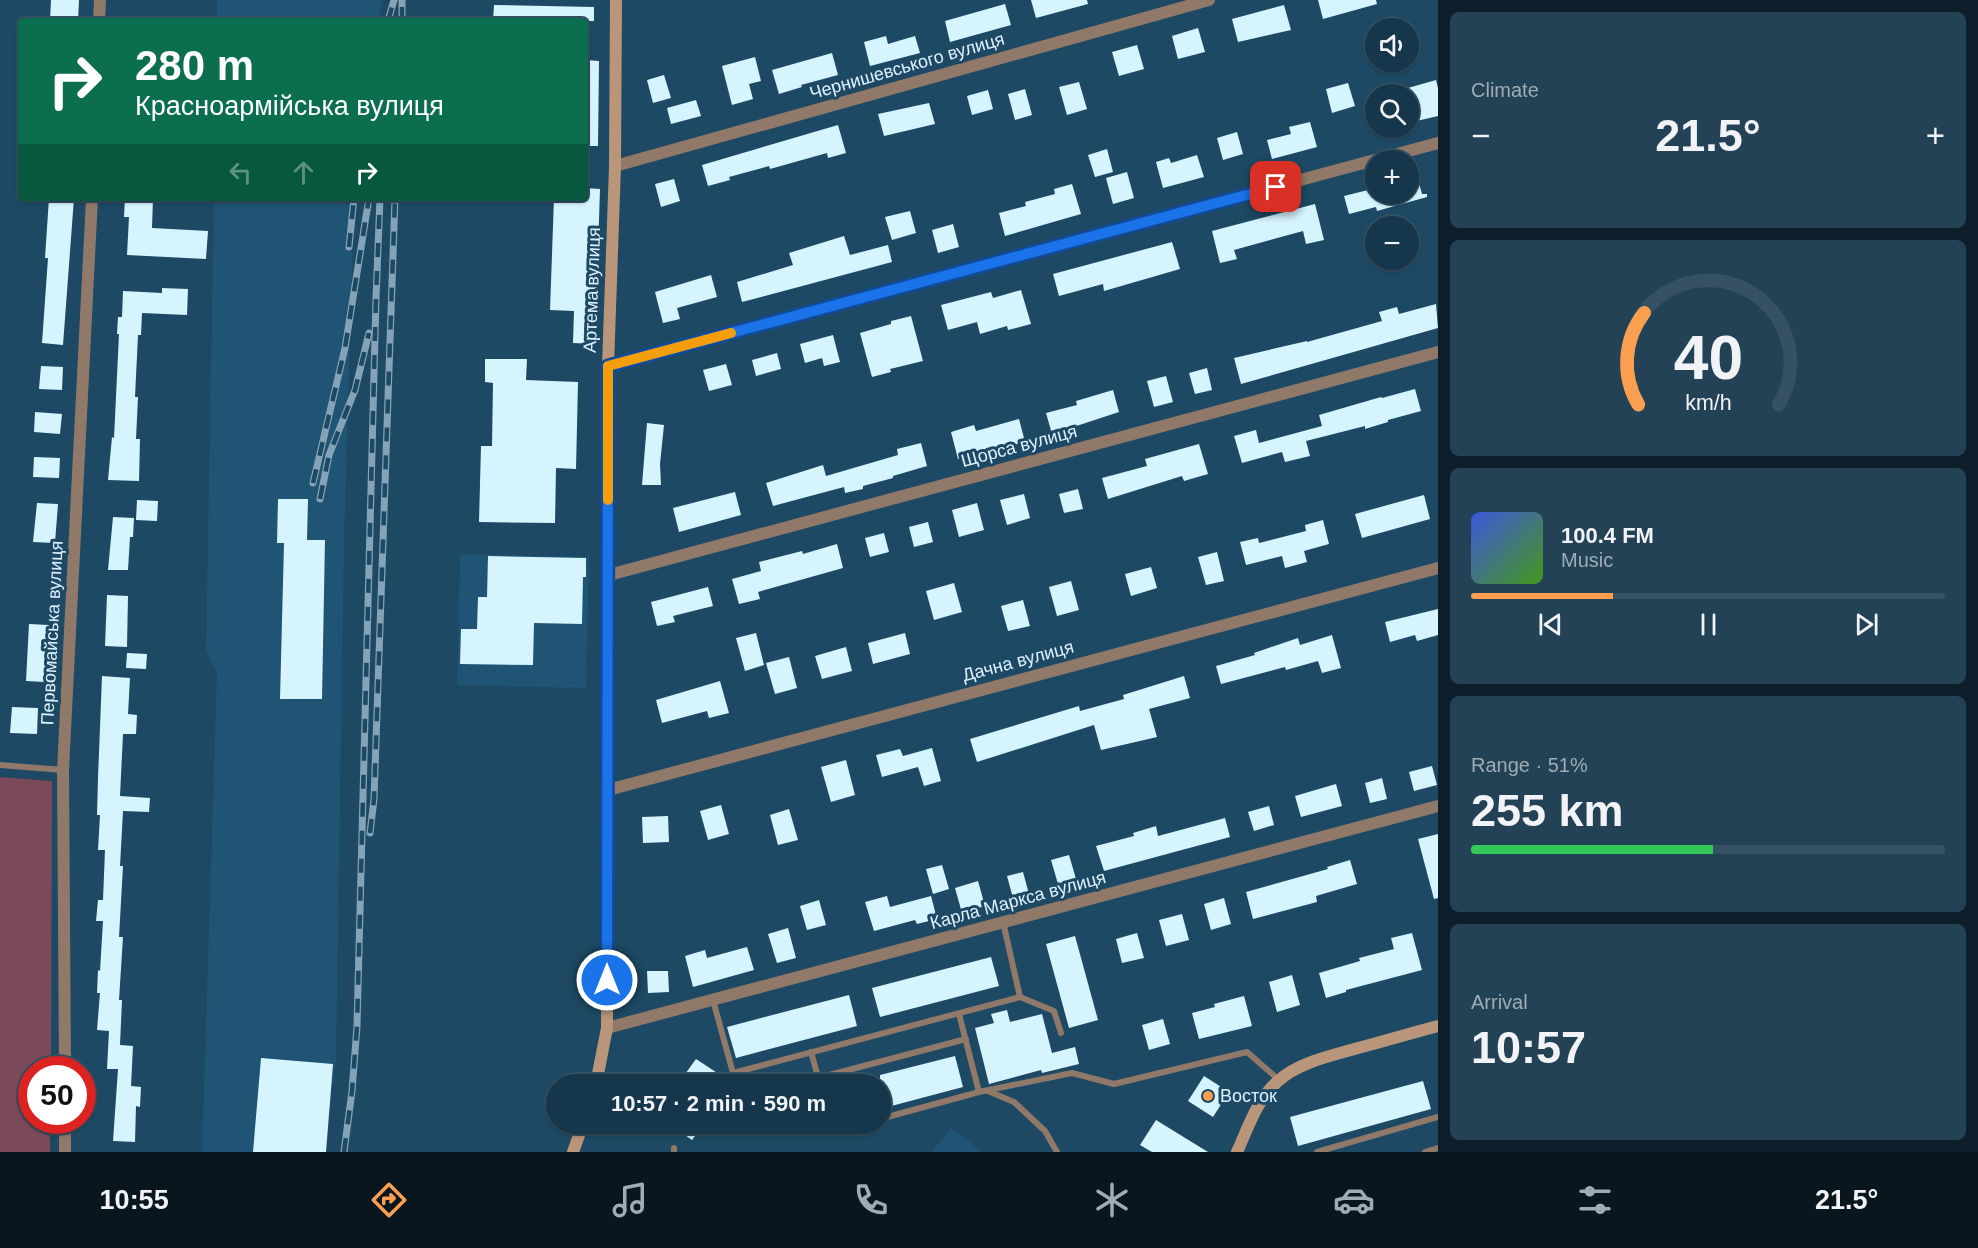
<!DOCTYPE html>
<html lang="en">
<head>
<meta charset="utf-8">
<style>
	body { margin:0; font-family:Helvetica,sans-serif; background:#234255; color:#f1f3f6; height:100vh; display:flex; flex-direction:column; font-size:22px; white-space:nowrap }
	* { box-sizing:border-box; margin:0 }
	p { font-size:20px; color:#9eacb5 }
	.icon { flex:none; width:33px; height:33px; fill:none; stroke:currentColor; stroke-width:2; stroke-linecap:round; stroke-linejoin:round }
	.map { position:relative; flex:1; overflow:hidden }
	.panel { display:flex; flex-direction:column; gap:12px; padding:12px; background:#0c1e29; width:540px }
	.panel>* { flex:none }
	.hud { position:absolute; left:18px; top:18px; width:570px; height:183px; border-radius:6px; box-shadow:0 2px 4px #0004,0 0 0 2px #355163; background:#0b6e4f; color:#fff; overflow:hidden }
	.tools { position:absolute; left:1365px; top:18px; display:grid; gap:12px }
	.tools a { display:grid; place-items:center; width:54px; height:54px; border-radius:50%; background:#16374b; box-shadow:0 2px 4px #0004,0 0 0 2px #355163; font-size:30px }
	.speed { position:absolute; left:18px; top:1056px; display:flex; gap:12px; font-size:30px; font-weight:700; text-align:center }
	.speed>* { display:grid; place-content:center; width:78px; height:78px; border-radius:50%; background:#16374b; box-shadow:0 2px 4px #0004,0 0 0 2px #355163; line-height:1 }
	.speed .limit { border:9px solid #d22; background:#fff; color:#111 }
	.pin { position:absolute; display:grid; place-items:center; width:51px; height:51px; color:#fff; margin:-26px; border-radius:12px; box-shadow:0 3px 9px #0006 }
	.me { position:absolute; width:66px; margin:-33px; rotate:0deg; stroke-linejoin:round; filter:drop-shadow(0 0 4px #0008) }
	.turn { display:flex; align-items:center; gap:21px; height:126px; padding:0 18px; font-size:27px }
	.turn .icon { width:78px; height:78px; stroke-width:2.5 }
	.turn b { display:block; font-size:42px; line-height:51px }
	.lanes { display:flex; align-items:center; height:57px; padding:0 18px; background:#0003; justify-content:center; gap:30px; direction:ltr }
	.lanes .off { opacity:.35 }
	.big { font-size:45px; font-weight:800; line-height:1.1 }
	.panel .tile { flex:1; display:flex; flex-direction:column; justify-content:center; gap:9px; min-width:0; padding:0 21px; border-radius:9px; background:#234255 }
	.panel .dial { align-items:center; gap:0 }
	.dial svg { height:156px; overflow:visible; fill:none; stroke:#355163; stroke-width:7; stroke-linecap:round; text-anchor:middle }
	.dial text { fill:#f1f3f6; stroke:none }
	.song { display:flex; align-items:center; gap:18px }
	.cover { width:72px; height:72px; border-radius:9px; background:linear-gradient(135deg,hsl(230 70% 55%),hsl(100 70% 35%)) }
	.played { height:6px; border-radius:3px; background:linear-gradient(90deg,#fa9f4f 30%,#355163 30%) }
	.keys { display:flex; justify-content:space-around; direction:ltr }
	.heat { display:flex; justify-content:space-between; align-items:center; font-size:33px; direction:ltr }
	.charge { height:9px; border-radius:4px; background:linear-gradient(90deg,#34c759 51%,#355163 0) }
	.trip { position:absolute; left:546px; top:1074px; width:345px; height:60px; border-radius:30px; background:#16374b; box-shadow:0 2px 4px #0004,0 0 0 2px #355163; font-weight:800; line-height:60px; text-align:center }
	.menu { display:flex; height:96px; justify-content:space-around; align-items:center; background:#09161e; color:#9eacb5 }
	.menu .icon { width:42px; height:42px }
	.menu .active { color:#fa9f4f }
	.menu b { font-size:27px; color:#f1f3f6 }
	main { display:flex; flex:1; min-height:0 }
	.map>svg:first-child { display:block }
	.built { fill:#1f5474 }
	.green { fill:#7b4a5a }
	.building { fill:#d6f4fe }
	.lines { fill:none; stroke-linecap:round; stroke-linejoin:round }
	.lane { stroke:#907968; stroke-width:6 }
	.street { stroke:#907968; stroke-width:12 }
	.secondary { stroke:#b9957a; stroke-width:12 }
	.rail-casing { stroke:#85a3b7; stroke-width:7 }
	.rail { stroke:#1d4964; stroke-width:4.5; stroke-dasharray:14; stroke-linecap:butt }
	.route-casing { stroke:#114b97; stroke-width:15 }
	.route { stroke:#1a73e8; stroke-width:10 }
	.slow { stroke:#f59e0b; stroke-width:10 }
	.poi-dot { fill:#fa9f4f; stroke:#1d4964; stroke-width:2 }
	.labels { text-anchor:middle; stroke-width:6; stroke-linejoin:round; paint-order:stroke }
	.street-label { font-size:18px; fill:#def1fe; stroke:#1d4964 }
	.poi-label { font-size:18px; fill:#def1fe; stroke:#1d4964; text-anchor:start }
</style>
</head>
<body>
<main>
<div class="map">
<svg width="1438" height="1152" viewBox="0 0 1438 1152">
	<rect width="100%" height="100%" fill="#1d4964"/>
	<g class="built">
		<path d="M217,0H383L378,21H217Z"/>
		<path d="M214,198H354L344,543L336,1062L323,1152H202L217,673L206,650Z"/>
		<path d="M460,554L589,557L586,688L457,685Z"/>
		<path d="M951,1128L983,1152H932Z"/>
	</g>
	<path class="green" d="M0,777L52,781L51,1069L32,1070V1120L50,1121V1152H0Z"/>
	<g class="building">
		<path d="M51,0H79L78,21H50Z"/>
		<path d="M1031,0H1087L1088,4L1036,18Z"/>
		<path d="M1318,0H1376L1377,4L1323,19Z"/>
		<path d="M1005,4L1011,25L950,42L945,21Z"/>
		<path d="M494,5L594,7V21H493Z"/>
		<path d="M1284,5L1291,30L1238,42L1232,19Z"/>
		<path d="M1198,28L1205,52L1178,59L1172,36Z"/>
		<path d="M886,36L888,44L915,36L920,53L870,66L864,42Z"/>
		<path d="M1137,45L1144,69L1119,76L1112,52Z"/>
		<path d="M832,53L838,75L801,85L802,87L779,94L772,70Z"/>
		<path d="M755,57L761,81L749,84L753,99L732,105L722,66Z"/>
		<path d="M585,60L599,61L598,146H585Z"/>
		<path d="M664,75L671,98L653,103L647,80Z"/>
		<path d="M1436,80L1438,88V116L1408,123V88Z"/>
		<path d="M1079,82L1087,109L1067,115L1059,87Z"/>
		<path d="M1348,83L1355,106L1332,113L1326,89Z"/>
		<path d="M1025,89L1032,115L1015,120L1008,94Z"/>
		<path d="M988,90L993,109L972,115L967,96Z"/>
		<path d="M696,100L701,116L671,124L667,108Z"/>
		<path d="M929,103L935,124L884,136L878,114Z"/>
		<path d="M1310,122L1317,147L1272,159L1267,140L1291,134L1289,127Z"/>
		<path d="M838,125L846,153L828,158L827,153L770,169L769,166L729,177L730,180L708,186L702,165Z"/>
		<path d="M1237,132L1243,154L1223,160L1217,138Z"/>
		<path d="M1107,149L1113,172L1095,177L1088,155Z"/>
		<path d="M1197,155L1204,177L1163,188L1156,162L1169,158L1171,163Z"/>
		<path d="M1412,158L1422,194H1427V197L1377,211L1376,207L1349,214L1344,196L1376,188V194H1408V159Z"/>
		<path d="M1127,172L1134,198L1113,204L1106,178Z"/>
		<path d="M674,179L680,201L661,207L655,184Z"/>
		<path d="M1072,184L1081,214L1005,236L999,213L1026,206L1025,202L1055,194L1054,189Z"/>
		<path d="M585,188L600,189L595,344L573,343L574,311L550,310L554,198H585Z"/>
		<path d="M49,198H74L63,345L42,343L48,258H45Z"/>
		<path d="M125,198H153L152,228L208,231L206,259L127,255L129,217H124Z"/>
		<path d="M1315,204L1324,240L1306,244L1303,231L1234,250L1237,259L1220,263L1212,231Z"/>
		<path d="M910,211L916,233L892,240L885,217Z"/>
		<path d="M953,224L959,247L938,253L932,230Z"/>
		<path d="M844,236L850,255L888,245L892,262L742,302L737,282L793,265L789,253Z"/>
		<path d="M1172,242L1180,269L1104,291L1103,284L1059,296L1053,274Z"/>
		<path d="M711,275L717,297L677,308L680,319L663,323L655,292Z"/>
		<path d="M162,288L188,289L187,315L142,313L141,335H138L135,397H138L136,439H140L139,481L108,480L112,437L114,438L119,334H117L118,317H122L123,291L162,293Z"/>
		<path d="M1021,290L1031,324L1008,330L1007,326L980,334L977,322L948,330L941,305L991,292L993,298Z"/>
		<path d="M1436,304L1438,328L1241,384L1234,358L1307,341V342L1382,321L1379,312L1397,307L1399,314Z"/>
		<path d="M911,316L923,361L890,369L891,372L872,377L860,333L891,324V321Z"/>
		<path d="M833,335L840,362L824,366L822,358L805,363L800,344Z"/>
		<path d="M777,353L781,369L756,376L752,360Z"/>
		<path d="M485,359H527L526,380L578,382L576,469L556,468L555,523L479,522L481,446H492L493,383L485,382Z"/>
		<path d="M726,364L732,385L709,391L703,370Z"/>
		<path d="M41,366L63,367L62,390L39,389Z"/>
		<path d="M1207,368L1212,390L1195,394L1189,373Z"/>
		<path d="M1166,376L1173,402L1154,407L1147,381Z"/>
		<path d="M1415,389L1421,411L1388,420V422L1365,429V426L1306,441L1310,456L1285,462L1282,452L1242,463L1234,436L1256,430L1259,443L1322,426L1319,415L1381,397L1382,398Z"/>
		<path d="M1113,390L1119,412L1052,434L1046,413L1077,405L1076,401Z"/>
		<path d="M35,412L62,414L60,434L34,432Z"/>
		<path d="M1019,419L1025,442L958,459L951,432L974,425L976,431Z"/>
		<path d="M647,423L664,425L660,464L661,485H642Z"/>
		<path d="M921,443L927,466L893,476V478L863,486V489L845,493L844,487L773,506L766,483L823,465L826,476L898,455L897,449Z"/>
		<path d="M1199,444L1208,474L1184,481L1182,476L1108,499L1102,478L1147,466L1145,459Z"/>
		<path d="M34,457L60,458L59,478L33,477Z"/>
		<path d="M1078,489L1083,509L1064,513L1059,494Z"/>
		<path d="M735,492L741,515L679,532L673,508Z"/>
		<path d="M1024,494L1030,518L1007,525L1000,500Z"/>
		<path d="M1424,495L1430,519L1362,538L1355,514Z"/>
		<path d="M278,499H308L307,540H325L322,699H280L284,543H277Z"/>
		<path d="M137,500L158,501L157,521L136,520Z"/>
		<path d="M37,503L58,504L55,543L33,542Z"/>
		<path d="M977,503L984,530L959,537L952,510Z"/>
		<path d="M113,517L134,518L133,537H130L128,570H108Z"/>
		<path d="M1323,520L1329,544L1304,551L1307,562L1285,568L1282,556L1246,565L1240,542L1258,538L1259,543L1306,531L1305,525Z"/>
		<path d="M928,522L933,542L914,547L909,527Z"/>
		<path d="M884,533L889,552L870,557L865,538Z"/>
		<path d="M837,544L843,568L758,592L760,599L739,604L732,579L761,571L759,562L802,551L803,554Z"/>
		<path d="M1217,552L1224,581L1206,585L1198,557Z"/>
		<path d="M488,556L586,558V577H583L582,624L534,623L533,665L460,664L461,629H477L478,597H487Z"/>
		<path d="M1151,567L1157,588L1131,596L1125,574Z"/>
		<path d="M1071,581L1079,610L1057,616L1049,587Z"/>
		<path d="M954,583L962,612L934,620L926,591Z"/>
		<path d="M708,587L713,606L673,616L675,622L657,626L651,602Z"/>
		<path d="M107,595L128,596L127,647L105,646Z"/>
		<path d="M1023,600L1030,626L1008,631L1001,606Z"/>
		<path d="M1438,609V635L1417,641L1415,635L1390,642L1385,622Z"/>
		<path d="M29,624L49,625L45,682L26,681Z"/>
		<path d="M756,633L764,665L745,671L736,638Z"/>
		<path d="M905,633L910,654L873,664L868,643Z"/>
		<path d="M1332,635L1341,668L1322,673L1318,661L1286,670L1285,667L1221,684L1216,666L1255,655L1254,653L1298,638L1300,645Z"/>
		<path d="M846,647L852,671L822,679L815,656Z"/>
		<path d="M127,653L147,654L146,669L126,668Z"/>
		<path d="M789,657L797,688L775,694L766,663Z"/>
		<path d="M102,676L130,678L128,714L137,715L136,734H123L120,796L150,798L149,812L123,811L120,866H123L119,937H123L119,1000H122L120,1045L133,1046L131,1086L141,1087L140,1107L136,1106L135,1142L113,1141L118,1069H107L109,1031L97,1030L100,993H97L98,970L100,971L103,921H96L98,900H103L105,850H98L100,815H97L98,778Z"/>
		<path d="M1184,676L1190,698L1149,709L1157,737L1101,750L1094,725L977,762L970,739L1079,706L1080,711L1124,699L1123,695Z"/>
		<path d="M720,681L729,713L709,718L707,711L662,723L656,700Z"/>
		<path d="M12,707L38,708L37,734L10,733Z"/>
		<path d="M932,748L941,781L924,786L918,767L882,777L876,755L900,749L903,756Z"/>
		<path d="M846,760L855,795L831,802L821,767Z"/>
		<path d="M1432,766L1437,785L1414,791L1409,772Z"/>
		<path d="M1382,778L1387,799L1370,803L1365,783Z"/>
		<path d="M1336,784L1342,806L1301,817L1295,796Z"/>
		<path d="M721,805L729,834L708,840L700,811Z"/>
		<path d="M1269,806L1274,825L1254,831L1248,812Z"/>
		<path d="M789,809L798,840L778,845L770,815Z"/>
		<path d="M668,816L669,842L643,843L642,817Z"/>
		<path d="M1225,818L1230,837L1104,871L1096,846L1134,836L1133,833L1156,826L1158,836Z"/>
		<path d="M1438,834V898L1434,899L1418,839Z"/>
		<path d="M1069,855L1076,879L1058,884L1051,860Z"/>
		<path d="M1350,860L1357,884L1316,896L1317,902L1253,919L1246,892L1328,869L1327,867Z"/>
		<path d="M942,865L949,889L933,894L926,869Z"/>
		<path d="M1023,872L1029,894L1013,898L1007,876Z"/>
		<path d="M978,881L985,906L962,913L955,888Z"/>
		<path d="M887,896L890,907L931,896L937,919L917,924L915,920L874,931L865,902Z"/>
		<path d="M1224,898L1231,924L1211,930L1204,904Z"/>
		<path d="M819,900L826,925L807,930L800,906Z"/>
		<path d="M1182,914L1189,940L1166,946L1159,920Z"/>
		<path d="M788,928L796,958L777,963L768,934Z"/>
		<path d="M1137,933L1144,958L1122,963L1116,939Z"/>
		<path d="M1412,933L1422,970L1346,990V992L1326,998L1319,973L1360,961L1359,958L1394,949L1391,938Z"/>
		<path d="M1075,936L1098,1020L1069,1028L1046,944Z"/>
		<path d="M747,947L754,970L693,987L685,956L705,950L707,958Z"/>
		<path d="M991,957L999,986L880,1017L872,988Z"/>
		<path d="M647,971H668L669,992L648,993Z"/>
		<path d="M1292,975L1300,1005L1277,1012L1269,982Z"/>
		<path d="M849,995L857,1026L736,1058L727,1027Z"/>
		<path d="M1244,996L1252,1026L1199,1039L1192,1013L1215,1007L1214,1004Z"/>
		<path d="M1007,1010L1010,1022L1042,1014L1052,1053L1075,1047L1079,1064L1042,1073L1041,1070L989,1084L975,1028L994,1023L991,1014Z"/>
		<path d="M1163,1019L1170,1044L1149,1050L1142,1025Z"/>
		<path d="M955,1056L963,1087L880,1109V1075Z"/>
		<path d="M261,1058L333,1064L326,1152H253Z"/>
		<path d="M696,1059L734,1084H678Z"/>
		<path d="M1204,1076L1229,1092L1213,1117L1188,1101Z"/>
		<path d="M1423,1081L1431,1109L1298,1146L1290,1117Z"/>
		<path d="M1156,1120L1208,1152H1152L1140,1145Z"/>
		<path d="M669,1124H704L692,1140Z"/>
	</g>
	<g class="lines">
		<g class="lane">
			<path d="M0,765L63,770"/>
			<path d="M1020,997L1054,1011L1061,1033"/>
			<path d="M713,1000L733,1073L1020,997L1003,922"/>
			<path d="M959,1014L979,1092"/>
			<path d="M811,1052L820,1084"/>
			<path d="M818,1078L966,1039"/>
			<path d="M988,1091L1014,1102L1045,1131L1057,1152"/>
			<path d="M880,1119L979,1092L1072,1073L1114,1084L1247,1052L1279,1080"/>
			<path d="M830,1124L832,1132L862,1124"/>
			<path d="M674,1152V1148"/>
			<path d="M1317,1152L1438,1117"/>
			<path d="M1425,1152L1438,1148"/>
		</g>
		<g class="street">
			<path d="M99,21L100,0"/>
			<path d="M615,166L1209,0"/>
			<path d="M608,366L1438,143"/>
			<path d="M609,575L1438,352"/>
			<path d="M608,790L1438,568"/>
			<path d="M607,1028L1438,806"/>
			<path d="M65,1070L63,770L92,198"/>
			<path d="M65,1120V1152"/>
		</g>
		<g class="secondary">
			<path d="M596,1084L607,1028L608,366L615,166L616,0"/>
			<path d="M573,1152L583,1124"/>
			<path d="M1237,1152C1248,1128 1257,1099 1278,1081C1299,1062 1331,1056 1358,1048C1385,1041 1411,1033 1438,1026"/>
		</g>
		<g class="rail-casing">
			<g id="rail">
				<path d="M388,21L394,0"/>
				<path d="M402,21V0"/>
				<path d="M349,247L354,198"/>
				<path d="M313,483L345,348L369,198"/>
				<path d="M320,499L329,455L355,390L369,333"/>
				<path d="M370,833L374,799L395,198"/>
				<path d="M344,1152L352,1091L357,1026L376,298L380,198"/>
			</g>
		</g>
		<use href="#rail" class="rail"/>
	</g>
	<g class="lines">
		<g class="route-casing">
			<path id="route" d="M607,980L608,366L1276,187"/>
		</g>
		<use href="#route" class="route"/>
		<path class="slow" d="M608,500V366L731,333"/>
	</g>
	<circle class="poi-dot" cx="1208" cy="1096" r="6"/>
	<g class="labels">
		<g class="street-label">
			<text transform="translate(907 66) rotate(-16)" y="6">Чернишевського вулиця</text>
			<text transform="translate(592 290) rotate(-88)" y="6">Артема вулиця</text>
			<text transform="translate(1019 446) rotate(-15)" y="6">Щорса вулиця</text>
			<text transform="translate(52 633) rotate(-87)" y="6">Первомайська вулиця</text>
			<text transform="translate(1018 661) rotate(-15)" y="6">Дачна вулиця</text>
			<text transform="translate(1018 900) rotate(-15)" y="6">Карла Маркса вулиця</text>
		</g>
		<g class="poi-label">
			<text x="1220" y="1102">Восток</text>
		</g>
	</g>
</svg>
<div class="tools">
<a><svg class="icon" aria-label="sound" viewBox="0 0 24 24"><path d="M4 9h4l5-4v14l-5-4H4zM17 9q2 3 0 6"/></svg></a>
<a><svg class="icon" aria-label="search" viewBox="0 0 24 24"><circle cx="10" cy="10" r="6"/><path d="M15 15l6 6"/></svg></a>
<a>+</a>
<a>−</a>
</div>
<div class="speed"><div class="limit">50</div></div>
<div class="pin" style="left:1276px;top:187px;background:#d93025"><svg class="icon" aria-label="arrive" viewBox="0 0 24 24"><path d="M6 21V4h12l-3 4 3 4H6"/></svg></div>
<svg class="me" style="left:607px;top:980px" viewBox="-20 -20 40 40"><circle r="17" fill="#1a73e8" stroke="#fff" stroke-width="3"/><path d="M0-11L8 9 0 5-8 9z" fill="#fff"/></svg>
<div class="trip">10:57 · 2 min · 590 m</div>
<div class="hud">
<div class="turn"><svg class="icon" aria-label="right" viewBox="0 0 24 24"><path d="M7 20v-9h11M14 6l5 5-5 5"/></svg><div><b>280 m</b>Красноармійська вулиця</div></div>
<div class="lanes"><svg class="icon off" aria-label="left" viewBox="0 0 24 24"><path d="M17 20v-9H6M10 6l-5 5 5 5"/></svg><svg class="icon off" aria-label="ahead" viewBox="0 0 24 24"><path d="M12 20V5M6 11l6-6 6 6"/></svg><svg class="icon" aria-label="right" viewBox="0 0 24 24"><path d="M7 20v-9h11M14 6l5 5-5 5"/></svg></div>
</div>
</div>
<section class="panel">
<div class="tile"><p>Climate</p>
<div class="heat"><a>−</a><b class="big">21.5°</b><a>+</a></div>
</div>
<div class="tile dial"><svg viewBox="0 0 100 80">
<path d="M14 69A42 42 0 1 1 86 69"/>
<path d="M14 69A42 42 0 0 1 17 22" stroke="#fa9f4f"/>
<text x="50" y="56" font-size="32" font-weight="700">40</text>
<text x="50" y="72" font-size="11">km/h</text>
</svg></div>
<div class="tile">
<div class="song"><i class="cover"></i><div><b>100.4 FM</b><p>Music</p></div></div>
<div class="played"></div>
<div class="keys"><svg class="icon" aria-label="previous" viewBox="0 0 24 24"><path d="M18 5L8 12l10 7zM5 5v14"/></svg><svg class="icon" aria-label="pause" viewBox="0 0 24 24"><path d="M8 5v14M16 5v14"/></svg><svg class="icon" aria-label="next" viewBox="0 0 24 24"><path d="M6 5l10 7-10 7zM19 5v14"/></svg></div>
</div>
<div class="tile"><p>Range · 51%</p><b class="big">255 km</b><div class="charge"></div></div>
<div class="tile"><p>Arrival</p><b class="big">10:57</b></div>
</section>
</main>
<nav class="menu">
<b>10:55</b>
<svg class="icon active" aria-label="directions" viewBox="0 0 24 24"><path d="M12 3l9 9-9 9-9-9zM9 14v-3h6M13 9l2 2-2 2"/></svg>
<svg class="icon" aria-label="music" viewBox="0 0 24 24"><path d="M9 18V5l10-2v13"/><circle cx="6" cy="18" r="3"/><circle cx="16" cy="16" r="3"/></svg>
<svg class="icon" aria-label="phone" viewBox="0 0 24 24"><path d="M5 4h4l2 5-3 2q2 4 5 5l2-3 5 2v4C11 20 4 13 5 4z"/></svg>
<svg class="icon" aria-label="climate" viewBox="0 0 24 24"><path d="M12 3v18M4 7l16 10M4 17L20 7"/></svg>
<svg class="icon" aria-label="car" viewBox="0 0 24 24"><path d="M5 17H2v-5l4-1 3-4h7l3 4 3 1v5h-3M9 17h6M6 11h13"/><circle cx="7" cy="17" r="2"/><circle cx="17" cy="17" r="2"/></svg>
<svg class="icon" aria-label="filters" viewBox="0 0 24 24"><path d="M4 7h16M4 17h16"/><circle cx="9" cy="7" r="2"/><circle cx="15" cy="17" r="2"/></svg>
<b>21.5°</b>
</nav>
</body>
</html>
